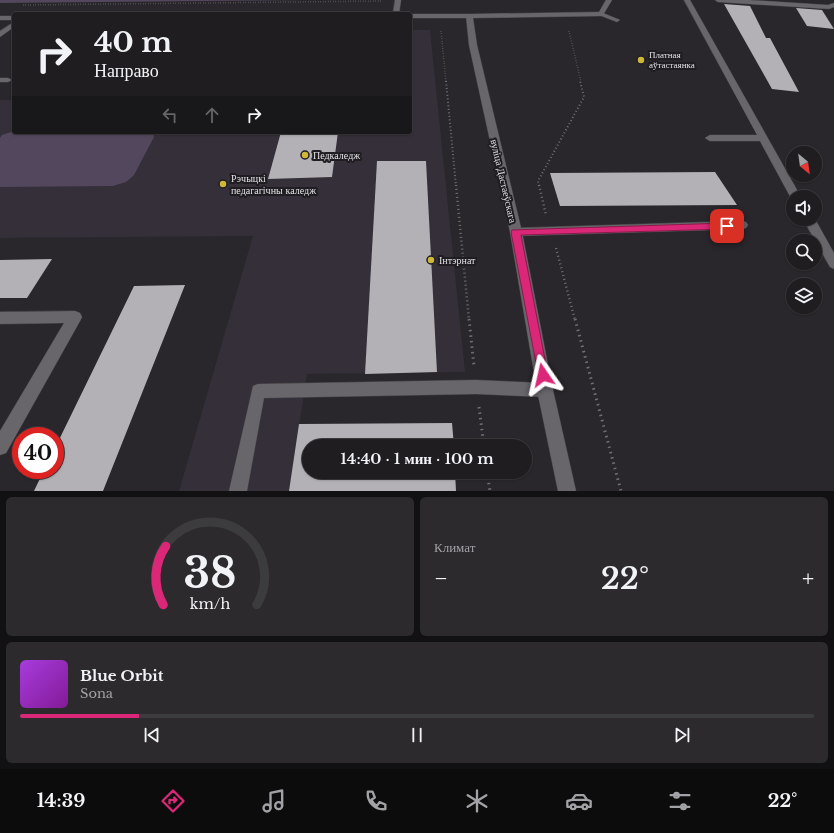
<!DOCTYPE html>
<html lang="ru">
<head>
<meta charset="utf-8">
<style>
	body { margin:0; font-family:"Libre Baskerville",serif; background:#2c2a2d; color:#f1f3f6; height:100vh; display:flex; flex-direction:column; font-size:15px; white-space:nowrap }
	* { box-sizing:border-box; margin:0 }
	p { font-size:13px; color:#a1a2a5 }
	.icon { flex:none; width:22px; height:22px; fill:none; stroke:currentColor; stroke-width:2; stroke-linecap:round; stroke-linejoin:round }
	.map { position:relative; height:491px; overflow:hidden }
	.sheet { display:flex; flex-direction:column; gap:6px; padding:6px; background:#111012; flex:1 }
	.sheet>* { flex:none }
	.top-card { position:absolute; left:12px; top:12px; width:400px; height:122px; border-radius:4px; box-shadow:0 1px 3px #0004,0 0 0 1px #3c3b3e; background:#1f1d20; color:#f1f3f6; overflow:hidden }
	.needle { width:26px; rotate:151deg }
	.buttons { position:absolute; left:786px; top:146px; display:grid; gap:8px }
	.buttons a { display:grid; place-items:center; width:36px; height:36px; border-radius:50%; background:#1f1d20; box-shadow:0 1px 3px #0004,0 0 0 1px #3c3b3e; font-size:20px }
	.speed { position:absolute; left:12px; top:427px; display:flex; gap:8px; font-size:20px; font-weight:700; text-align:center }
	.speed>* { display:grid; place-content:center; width:52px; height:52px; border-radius:50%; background:#1f1d20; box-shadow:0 1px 3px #0004,0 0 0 1px #3c3b3e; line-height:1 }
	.speed .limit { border:6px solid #d22; background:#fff; color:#111 }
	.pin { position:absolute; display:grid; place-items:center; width:34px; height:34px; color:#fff; margin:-17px; border-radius:8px; box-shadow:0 2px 6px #0006 }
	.me { position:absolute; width:44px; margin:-22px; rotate:349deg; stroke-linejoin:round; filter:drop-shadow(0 0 3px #0008) }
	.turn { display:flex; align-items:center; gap:14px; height:84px; padding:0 16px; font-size:18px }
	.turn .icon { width:52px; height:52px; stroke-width:2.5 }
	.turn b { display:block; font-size:28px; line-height:34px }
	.lanes { display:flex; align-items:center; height:38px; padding:0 16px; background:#0003; justify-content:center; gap:20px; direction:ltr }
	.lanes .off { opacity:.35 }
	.big { font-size:30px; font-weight:600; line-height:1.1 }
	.sheet .tile { flex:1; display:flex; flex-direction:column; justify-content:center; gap:6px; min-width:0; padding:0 14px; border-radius:6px; background:#2c2a2d }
	.sheet .dial { align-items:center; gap:0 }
	.dial svg { height:104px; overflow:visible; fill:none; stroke:#3c3b3e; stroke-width:7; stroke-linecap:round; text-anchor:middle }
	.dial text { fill:#f1f3f6; stroke:none }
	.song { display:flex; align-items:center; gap:12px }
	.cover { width:48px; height:48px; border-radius:6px; background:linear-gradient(135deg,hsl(280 70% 55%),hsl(290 70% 35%)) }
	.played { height:4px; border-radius:2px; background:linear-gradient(90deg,#db2777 15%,#3c3b3e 15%) }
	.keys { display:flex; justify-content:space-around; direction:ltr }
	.heat { display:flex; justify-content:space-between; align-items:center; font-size:22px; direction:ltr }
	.sheet .tiles { flex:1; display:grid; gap:6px; grid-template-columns:1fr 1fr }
	.tile:last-child { grid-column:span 2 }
	.trip { position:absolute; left:302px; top:439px; width:230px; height:40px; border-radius:20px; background:#1f1d20; box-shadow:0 1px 3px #0004,0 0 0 1px #3c3b3e; font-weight:600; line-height:40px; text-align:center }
	.menu { display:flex; height:64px; justify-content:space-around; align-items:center; background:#0c0c0d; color:#a1a2a5 }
	.menu .icon { width:28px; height:28px }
	.menu .current { color:#db2777 }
	.menu b { font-size:18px; color:#f1f3f6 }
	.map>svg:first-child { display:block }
	.built { fill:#342f38 }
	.green { fill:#53475d }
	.building { fill:#b4b1b6 }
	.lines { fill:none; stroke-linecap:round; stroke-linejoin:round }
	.service-casing { stroke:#434245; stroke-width:1 }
	.minor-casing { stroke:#434245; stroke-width:1 }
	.tertiary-casing { stroke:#434245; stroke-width:1 }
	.path-far3 { stroke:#716f73; stroke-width:1.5; stroke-dasharray:0.5 2; stroke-linecap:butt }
	.path-far2 { stroke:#716f73; stroke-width:2; stroke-dasharray:1 2.5; stroke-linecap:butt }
	.path-far1 { stroke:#716f73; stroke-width:2.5; stroke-dasharray:1 3; stroke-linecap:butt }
	.path { stroke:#716f73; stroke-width:3; stroke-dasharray:1.5 4; stroke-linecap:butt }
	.service { fill:#68666b; fill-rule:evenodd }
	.minor { fill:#68666b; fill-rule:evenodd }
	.tertiary { fill:#68666b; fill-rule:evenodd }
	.route { fill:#db2777; stroke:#8e194d }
	.poi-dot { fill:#cfb837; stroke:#1f1d21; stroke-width:1.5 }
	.labels { text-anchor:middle; stroke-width:4; stroke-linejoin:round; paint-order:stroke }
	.far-poi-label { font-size:9px; fill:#e2e1e4; stroke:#1f1d21; text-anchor:start }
	.poi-label { font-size:10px; fill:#e2e1e4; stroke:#1f1d21; text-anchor:start }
	.street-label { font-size:10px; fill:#e2e1e4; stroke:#1f1d21 }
</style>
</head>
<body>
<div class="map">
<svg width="834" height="491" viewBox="0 0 834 491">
	<rect width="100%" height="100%" fill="#29272b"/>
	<path class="built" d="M410,30H430L465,372L307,374L289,491H179L253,236L0,238V100H14V132H410Z"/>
	<g class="green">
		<path d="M0,0H303L0,3Z"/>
		<path d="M14,131V132H153L154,137L134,175L126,182L113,186L0,187V138L2,135Z"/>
	</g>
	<g class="building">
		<path d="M724,4L750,6L766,38H770L799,92L772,89Z"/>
		<path d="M796,8L822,10L834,29L807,26Z"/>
		<path d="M281,132H338L332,177L268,179Z"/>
		<path d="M377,161H426L437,372L365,374Z"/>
		<path d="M715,172L737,205L560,206L550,173Z"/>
		<path d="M52,259L27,298H0V260Z"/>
		<path d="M185,285L103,491H34L44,470H55V448L134,286Z"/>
		<path d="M452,423L454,446H309V472H455L456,491H289L299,424Z"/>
	</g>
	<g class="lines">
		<g class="service-casing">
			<g id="service">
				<path d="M395,0H401L399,14H393Z"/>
				<path d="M599,13H603L620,20L617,22L599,15Z"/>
				<path d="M14,22V27L0,37V31Z"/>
				<path d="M0,78H8L12,80L8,82H0Z"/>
				<path d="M742,221L746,222L748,225L746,228L742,229L516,236L512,235L510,232L512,229L516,228Z"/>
				<path d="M75,311L80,313L82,317L80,321L6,453L0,455V431L64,323L0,324V312Z"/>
				<path d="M476,380L545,383L550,385L553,390L550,395L545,397L476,394L264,398L247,491H229L253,386L258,384Z"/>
			</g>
		</g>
		<g class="minor-casing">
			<g id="minor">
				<path d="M684,0H690L801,197H793L792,200L760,141H710L705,138L710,135H757Z"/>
				<path d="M715,0H749L828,5L834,3V7L829,9L718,2Z"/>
				<path d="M410,14H469L472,16L469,18H410Z"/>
				<rect x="0" y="16" width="14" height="4"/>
				<path d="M803,219H815L834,253V269L830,267Z"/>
			</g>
		</g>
		<g class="tertiary-casing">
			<path id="tertiary" d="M606,0H612L603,15L601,16L473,18L477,45L522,232L553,390L576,491H558L537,390L510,232L469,45L466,16L469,14L599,12Z"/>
		</g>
		<g class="path-far3">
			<path d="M23,5L382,1"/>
			<path d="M441,31L446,82"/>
			<path d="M569,31L581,82"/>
		</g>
		<g class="path-far2">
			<path d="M446,81L456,186"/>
			<path d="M539,186L538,181L584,97L580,81"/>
		</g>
		<g class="path-far1">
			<path d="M456,185L469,320"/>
			<path d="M539,185L546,215"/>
			<path d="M556,248L575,320"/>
		</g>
		<g class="path">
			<path d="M469,319L474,366"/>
			<path d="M575,319L621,491"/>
			<path d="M479,407L484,446"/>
			<path d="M487,472L490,491"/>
		</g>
		<use href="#service" class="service"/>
		<use href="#minor" class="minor"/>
		<use href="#tertiary" class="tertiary"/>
	</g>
	<path class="route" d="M727,223L731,226L727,229L521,235L548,375L547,379L543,381L539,379L511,232L512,230Z"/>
	<g class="poi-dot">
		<circle cx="641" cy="60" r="4"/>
		<circle cx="305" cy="155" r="4"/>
		<circle cx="223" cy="184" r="4"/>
		<circle cx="431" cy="260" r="4"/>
	</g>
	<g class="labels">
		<g class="far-poi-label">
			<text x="649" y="58">Платная<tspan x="649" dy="10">аўтастаянка</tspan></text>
		</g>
		<g class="poi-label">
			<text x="313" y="159">Педкаледж</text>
			<text x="231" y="182">Рэчыцкі<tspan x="231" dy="12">педагагічны каледж</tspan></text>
			<text x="439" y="264">Інтэрнат</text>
		</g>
		<g class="street-label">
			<text transform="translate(504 181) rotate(77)" y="4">вуліца Дастаеўскага</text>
		</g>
	</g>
</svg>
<div class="buttons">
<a><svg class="needle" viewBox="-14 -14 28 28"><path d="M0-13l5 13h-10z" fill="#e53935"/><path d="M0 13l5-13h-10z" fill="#a1a2a5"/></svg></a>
<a><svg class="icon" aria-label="sound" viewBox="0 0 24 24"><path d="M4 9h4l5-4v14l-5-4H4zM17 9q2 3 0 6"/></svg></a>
<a><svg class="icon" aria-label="search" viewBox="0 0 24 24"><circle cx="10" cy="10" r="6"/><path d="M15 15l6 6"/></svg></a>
<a><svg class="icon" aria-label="layers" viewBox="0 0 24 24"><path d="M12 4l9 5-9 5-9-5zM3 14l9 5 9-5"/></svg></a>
</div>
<div class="speed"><div class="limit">40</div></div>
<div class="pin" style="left:727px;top:226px;background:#d93025"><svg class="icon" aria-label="arrive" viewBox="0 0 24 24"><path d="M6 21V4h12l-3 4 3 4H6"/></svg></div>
<svg class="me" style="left:543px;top:375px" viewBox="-20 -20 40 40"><path d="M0-17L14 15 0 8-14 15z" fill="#db2777" stroke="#fff" stroke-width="4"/></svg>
<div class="trip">14:40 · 1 мин · 100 m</div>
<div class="top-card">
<div class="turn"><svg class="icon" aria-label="right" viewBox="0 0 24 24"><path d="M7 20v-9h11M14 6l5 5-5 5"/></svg><div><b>40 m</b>Направо</div></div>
<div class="lanes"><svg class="icon off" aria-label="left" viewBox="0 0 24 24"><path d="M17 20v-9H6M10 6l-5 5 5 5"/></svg><svg class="icon off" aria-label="ahead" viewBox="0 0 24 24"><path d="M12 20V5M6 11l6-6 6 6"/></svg><svg class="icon" aria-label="right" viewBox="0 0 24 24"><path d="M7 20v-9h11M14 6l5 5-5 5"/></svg></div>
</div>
</div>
<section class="sheet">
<div class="tiles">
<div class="tile dial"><svg viewBox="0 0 100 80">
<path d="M14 69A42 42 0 1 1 86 69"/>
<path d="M14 69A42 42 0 0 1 16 24" stroke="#db2777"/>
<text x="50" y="56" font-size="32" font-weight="700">38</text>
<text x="50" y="72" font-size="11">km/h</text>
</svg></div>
<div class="tile"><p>Климат</p>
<div class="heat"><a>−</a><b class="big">22°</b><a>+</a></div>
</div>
<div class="tile">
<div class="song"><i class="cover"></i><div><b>Blue Orbit</b><p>Sona</p></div></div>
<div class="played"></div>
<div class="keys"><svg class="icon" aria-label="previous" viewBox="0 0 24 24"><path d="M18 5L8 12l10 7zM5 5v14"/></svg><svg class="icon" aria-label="pause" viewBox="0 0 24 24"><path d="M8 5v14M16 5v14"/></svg><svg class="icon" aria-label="next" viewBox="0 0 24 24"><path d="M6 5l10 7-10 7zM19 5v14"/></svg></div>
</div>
</div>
</section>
<nav class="menu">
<b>14:39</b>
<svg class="icon current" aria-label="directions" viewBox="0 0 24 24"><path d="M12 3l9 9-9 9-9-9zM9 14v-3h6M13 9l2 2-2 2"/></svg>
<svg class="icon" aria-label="music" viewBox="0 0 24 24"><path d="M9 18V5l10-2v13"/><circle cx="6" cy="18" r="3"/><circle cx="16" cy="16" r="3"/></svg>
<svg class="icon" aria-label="phone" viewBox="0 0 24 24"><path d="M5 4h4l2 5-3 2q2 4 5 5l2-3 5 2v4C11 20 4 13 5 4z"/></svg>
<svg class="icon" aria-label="climate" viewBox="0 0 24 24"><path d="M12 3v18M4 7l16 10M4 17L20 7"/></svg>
<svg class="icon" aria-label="car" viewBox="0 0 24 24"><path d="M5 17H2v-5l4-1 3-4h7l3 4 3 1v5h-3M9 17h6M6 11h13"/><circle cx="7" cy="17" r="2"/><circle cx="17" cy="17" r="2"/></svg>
<svg class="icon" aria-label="filters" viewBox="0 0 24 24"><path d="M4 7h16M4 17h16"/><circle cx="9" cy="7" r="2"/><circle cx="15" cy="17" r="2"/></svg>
<b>22°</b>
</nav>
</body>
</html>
